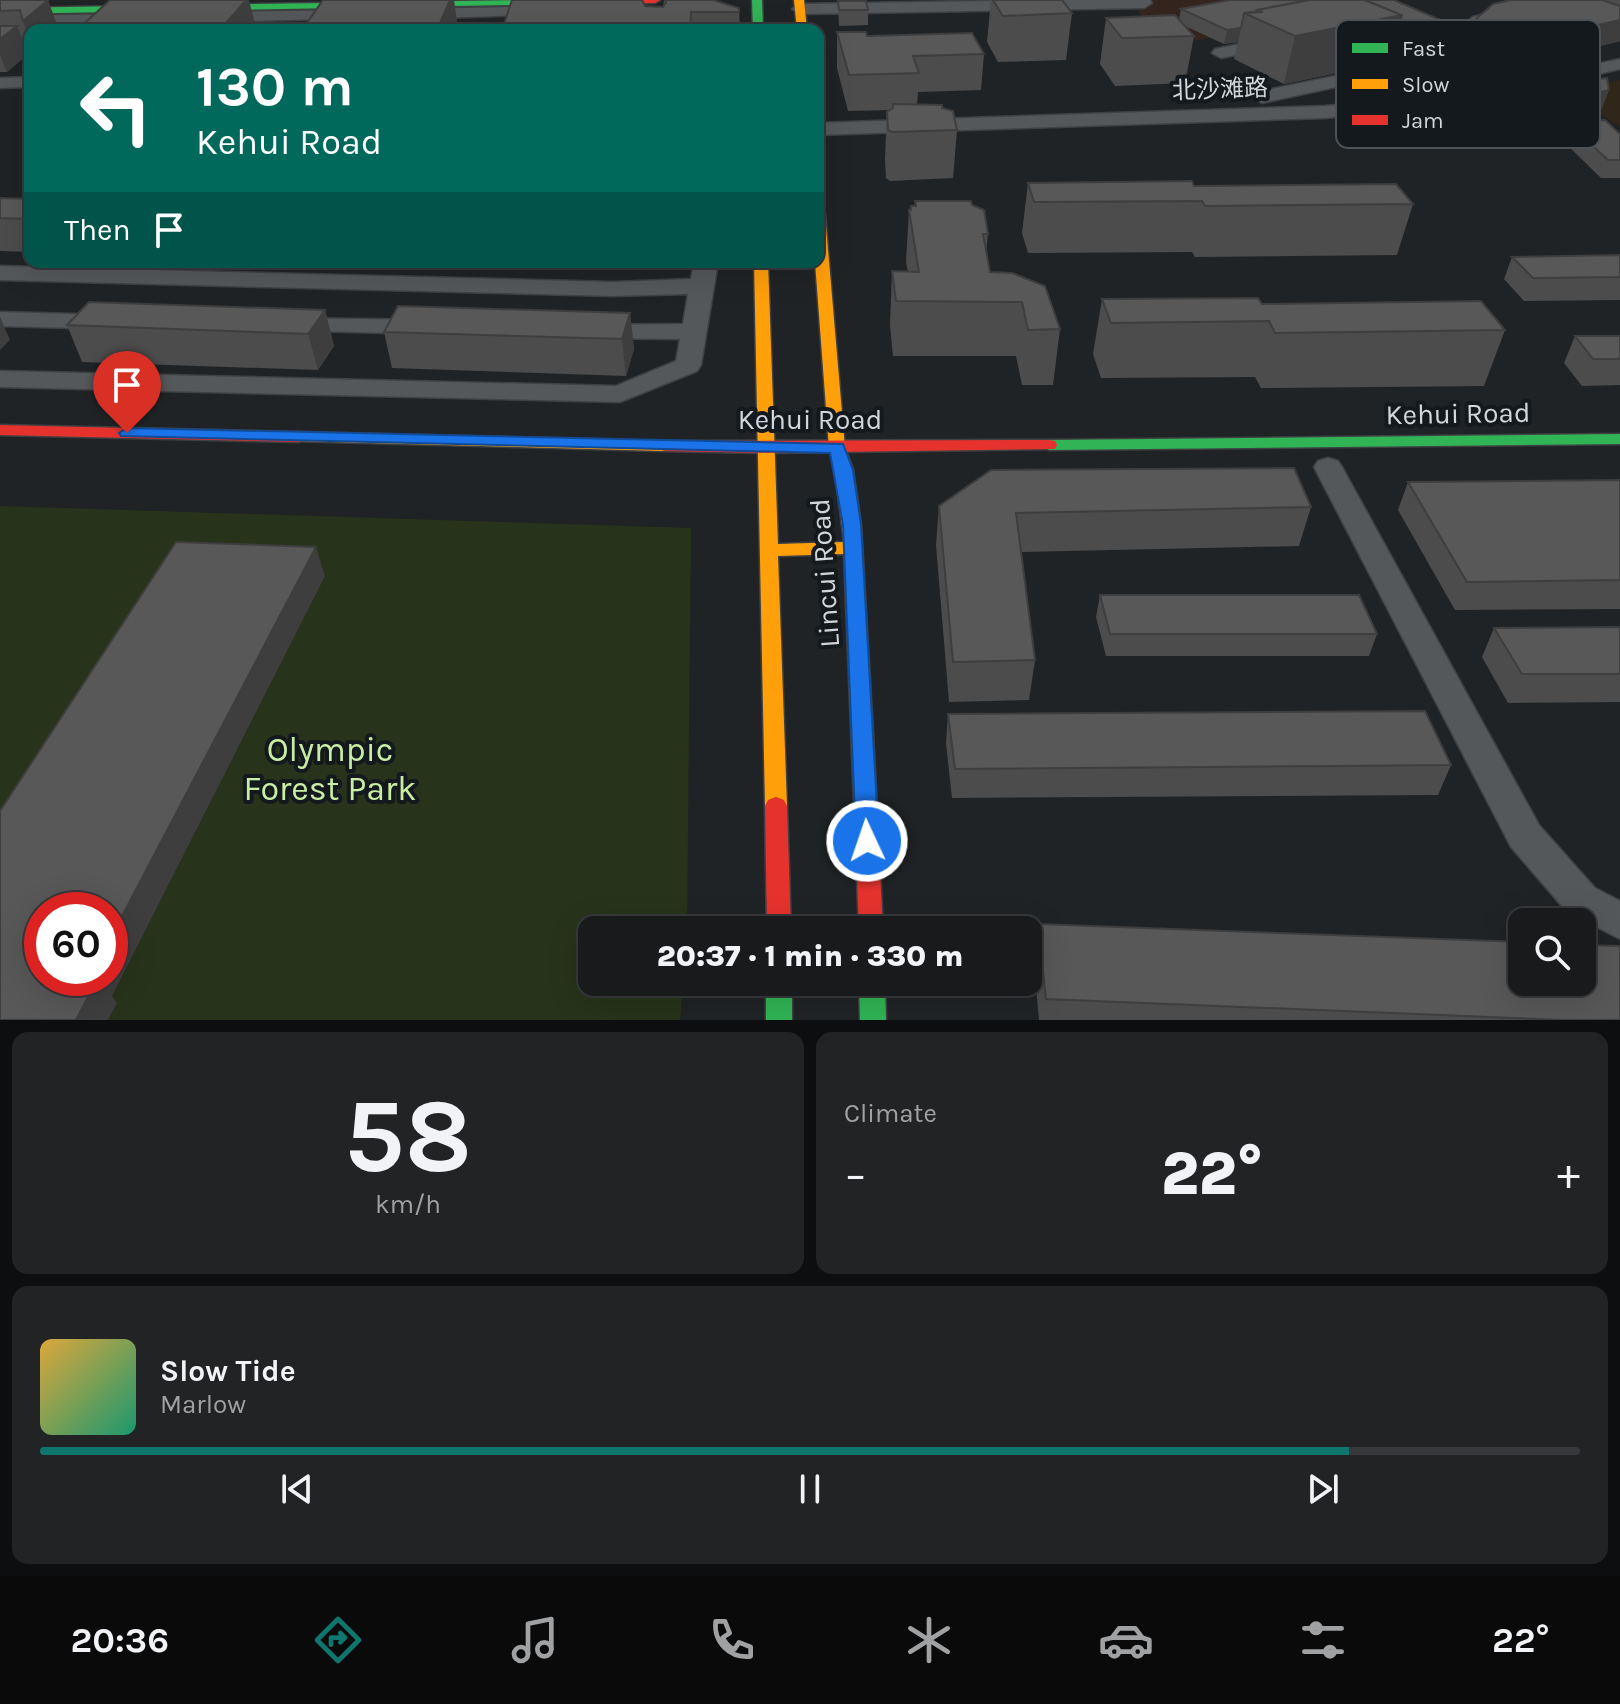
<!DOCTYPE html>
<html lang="en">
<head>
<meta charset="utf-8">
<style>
	body { margin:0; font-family:Karla,"Noto Sans SC",sans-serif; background:#212325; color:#f1f3f6; height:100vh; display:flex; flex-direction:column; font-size:30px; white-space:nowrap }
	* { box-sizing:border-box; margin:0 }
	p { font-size:26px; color:#9fa1a3 }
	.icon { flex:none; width:44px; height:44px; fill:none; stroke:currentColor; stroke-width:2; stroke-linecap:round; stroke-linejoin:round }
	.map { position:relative; height:1020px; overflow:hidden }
	.drawer { display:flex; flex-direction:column; gap:12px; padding:12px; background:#0d0e0f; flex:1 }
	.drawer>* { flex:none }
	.hud { position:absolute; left:24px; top:24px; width:800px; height:244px; border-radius:16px; box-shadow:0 8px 32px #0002,0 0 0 2px #36383b; background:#00695c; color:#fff; overflow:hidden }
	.fabs { position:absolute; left:1508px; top:908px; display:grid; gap:16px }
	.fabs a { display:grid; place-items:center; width:88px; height:88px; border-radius:16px; background:#181a1c; box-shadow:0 8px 32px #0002,0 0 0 2px #36383b; font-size:40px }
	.speed { position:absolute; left:24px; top:892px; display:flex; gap:16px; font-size:40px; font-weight:700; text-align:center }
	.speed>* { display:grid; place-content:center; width:104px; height:104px; border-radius:50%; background:#181a1c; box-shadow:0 8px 32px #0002,0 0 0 2px #36383b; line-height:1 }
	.speed .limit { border:12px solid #d22; background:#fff; color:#111 }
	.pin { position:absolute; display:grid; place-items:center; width:68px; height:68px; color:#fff; margin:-82px -34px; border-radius:50% 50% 50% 0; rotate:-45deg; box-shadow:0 0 8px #0007 }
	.pin .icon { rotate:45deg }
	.me { position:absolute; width:88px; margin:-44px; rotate:357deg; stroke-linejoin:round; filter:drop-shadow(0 0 6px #0008) }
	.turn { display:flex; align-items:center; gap:28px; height:168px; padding:0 40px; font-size:36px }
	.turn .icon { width:104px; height:104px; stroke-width:2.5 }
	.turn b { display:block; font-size:56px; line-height:68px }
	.then { display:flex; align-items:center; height:76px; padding:0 40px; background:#0003; gap:16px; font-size:30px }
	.big { font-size:60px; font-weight:800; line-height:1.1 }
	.drawer .card { flex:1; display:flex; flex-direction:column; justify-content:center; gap:12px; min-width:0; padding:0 28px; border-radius:16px; background:#212325 }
	.drawer .dial { align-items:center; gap:0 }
	.dial b { font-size:104px; line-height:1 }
	.song { display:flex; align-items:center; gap:24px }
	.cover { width:96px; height:96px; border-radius:12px; background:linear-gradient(135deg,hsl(40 70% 55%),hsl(160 70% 35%)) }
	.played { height:8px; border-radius:4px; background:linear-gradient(90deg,#0f766e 85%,#36383b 85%) }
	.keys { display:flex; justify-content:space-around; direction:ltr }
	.heat { display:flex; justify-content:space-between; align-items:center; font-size:44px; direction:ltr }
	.drawer .tiles { flex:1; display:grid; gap:12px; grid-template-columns:1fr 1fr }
	.card:last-child { grid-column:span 2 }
	.trip { position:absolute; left:578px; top:916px; width:464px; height:80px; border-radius:16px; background:#181a1c; box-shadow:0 8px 32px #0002,0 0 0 2px #36383b; font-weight:800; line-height:80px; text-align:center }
	.dock { display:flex; height:128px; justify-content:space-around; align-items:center; background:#0a0a0b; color:#9fa1a3 }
	.dock .icon { width:56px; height:56px }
	.dock .on { color:#0f766e }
	.dock b { font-size:36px; color:#f1f3f6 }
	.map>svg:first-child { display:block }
	.commercial { fill:#33241e }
	.education { fill:#30261a }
	.green { fill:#27331a; fill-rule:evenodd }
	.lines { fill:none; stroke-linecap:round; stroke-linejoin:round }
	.street-casing { stroke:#3e4043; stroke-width:3 }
	.fast-casing { stroke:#3e4043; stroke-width:3 }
	.slow-casing { stroke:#3e4043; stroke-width:3 }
	.jam-casing { stroke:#3e4043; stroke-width:3 }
	.street { fill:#55585a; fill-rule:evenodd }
	.fast { fill:#30b455; fill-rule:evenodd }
	.slow { fill:#ff9f0a; fill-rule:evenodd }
	.jam { fill:#e5322d; fill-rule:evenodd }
	.wall { fill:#4c4c4c }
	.shaded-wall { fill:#3e3e3e }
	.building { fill:#585858; stroke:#3e3e3e; stroke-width:2 }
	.route { fill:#1a73e8; stroke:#114b97; stroke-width:2 }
	.labels { text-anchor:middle; stroke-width:8; stroke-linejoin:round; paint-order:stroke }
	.far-street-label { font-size:24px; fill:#d2d6da; stroke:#14191e }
	.street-label { font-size:28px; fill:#d2d6da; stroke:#14191e }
	.near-park-label { font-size:34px; fill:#c8eda3; stroke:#14191e }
	.key { fill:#14191e; stroke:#4d5256; stroke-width:2 }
	.key-label { font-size:22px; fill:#d2d6da }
</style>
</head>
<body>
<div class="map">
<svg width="1620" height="1020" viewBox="0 0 1620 1020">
	<rect width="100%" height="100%" fill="#202325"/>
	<path class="commercial" d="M1137,0H1395L1169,46L1137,10Z"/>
	<path class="education" d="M1620,80V126L1562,93Z"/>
	<path class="green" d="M0,506L691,528L687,930H592V982H683L680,1020H0ZM42,910H110V978H42Z"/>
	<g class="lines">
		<g class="street-casing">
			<g id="street">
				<path d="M1041,0H1150L1152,3L1144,8L800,14L792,9L800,4Z"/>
				<path d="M550,6L556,8V14L414,19L406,14L414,9Z"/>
				<path d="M1512,8L1518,10V16L1485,24L1460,46L1413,56L1487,88L1620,59V69L1478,102L1471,100L1470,94L1415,70L1262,103L1253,97L1262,91L1399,63L1349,41L1347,37L1349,33H1361L1404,52L1406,47L1448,38L1473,17Z"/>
				<path d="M354,10L362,15L360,18L214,22L206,17L214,12Z"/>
				<path d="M130,14L136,16L138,19L136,22L0,26V16Z"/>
				<path d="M1274,37L1280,38L1283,42L1280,46L1221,58L1212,53L1215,49Z"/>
				<path d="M30,41V51L0,52V42Z"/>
				<path d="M30,77V87L0,88V78Z"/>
				<path d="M1422,98L1431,104L1429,108L1325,118L818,135V123L1325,106Z"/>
				<path d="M694,262H718L701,365L697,371L620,402L0,387V371L616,386L676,361L680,339L590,338L581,335L577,330L581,325L683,324L688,294L613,296L0,280V266L613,282L691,279Z"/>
				<path d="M0,312L110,315L119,317L122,322L119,327L110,329L0,326Z"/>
				<path d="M290,318L426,320L435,322L438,327L435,332L426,334L281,330L278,325L281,320Z"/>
				<path d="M1328,458L1338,461L1342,467L1539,825L1595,888L1620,901V939L1567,912L1511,847L1314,467L1318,461Z"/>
			</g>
		</g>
		<g class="fast-casing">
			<g id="fast">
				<path d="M520,0V4L517,5L0,14V8Z"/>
				<path d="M752,0H762L763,30H753Z"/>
				<path d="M1620,434V444L1049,450L1041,445L1049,440Z"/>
				<rect x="766" y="982" width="26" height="38"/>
				<path d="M859,982H885L886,1020H860Z"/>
			</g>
		</g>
		<g class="slow-casing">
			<g id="slow">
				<path d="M794,0H804L807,30H797Z"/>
				<path d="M818,210L825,214L845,448L853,470L861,525L874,752L871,758L863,760L855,758L852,752L844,554L778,556L787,806L784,812L776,815L768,812L765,806L754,262H768L778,544L844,542L835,470L829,448L815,262H818Z"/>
				<path d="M299,432L664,441L672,446L664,451L293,441L291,437Z"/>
			</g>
		</g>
		<g class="jam-casing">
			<g id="jam">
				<path d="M514,0H660L655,3L517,5L514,4Z"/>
				<path d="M0,425L299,432L307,437L299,442L0,435Z"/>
				<path d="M1049,440L1055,441L1057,445L1055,449L764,453L664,451L656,446L664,441Z"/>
				<path d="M863,744L871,746L874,752L883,930H859L852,752L855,746Z"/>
				<path d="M776,797L784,800L787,806L791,930H767L765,806L768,800Z"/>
			</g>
		</g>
		<use href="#street" class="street"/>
		<use href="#fast" class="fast"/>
		<use href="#slow" class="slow"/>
		<use href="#jam" class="jam"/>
	</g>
	<g class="wall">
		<path d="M0,0H48L58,28L30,30V41L29,38H22L28,54L7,72H0Z"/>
		<path d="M664,0H713L739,8L740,30H502L645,6L663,7Z"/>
		<path d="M991,0H1062L1072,13L1066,60L998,62L987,42Z"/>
		<path d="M1230,0L1443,21L1439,35L1394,44L1389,62L1284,84L1234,59L1238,42L1224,44L1185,26L1194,36L1185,83L1115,86L1100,64L1106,18L1179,20L1181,9Z"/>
		<path d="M1511,0H1620V41L1572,53L1561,44L1549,58L1523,64L1469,42L1476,19Z"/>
		<path d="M838,1L868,10V25L839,26Z"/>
		<path d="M837,32L984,54L981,90L918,92L917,105L942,108L957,130L953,178L890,181L886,178L885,159L887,112L890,110L848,111L837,68Z"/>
		<path d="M1609,90L1601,110L1546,124L1395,144L1377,125L1383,104Z"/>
		<path d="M1566,121L1620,134V178H1601L1560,138Z"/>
		<path d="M1028,183L1194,186L1413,204L1397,255L1195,257L1192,252L1028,253L1022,233Z"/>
		<path d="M0,198L30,199V252L0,251Z"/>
		<path d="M915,201L972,205L988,234L986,252L990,272L1060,329L1053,385H1022L1016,356H893L890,325L892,271L908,272L906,262L909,210H911V206H915Z"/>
		<path d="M1620,255V300L1524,301L1504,279L1512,257Z"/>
		<path d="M304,262H390L389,265Z"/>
		<path d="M503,262H686L685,267Z"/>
		<path d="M1102,299L1262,304L1505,330L1484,386L1261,388L1255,377L1101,378L1093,354Z"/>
		<path d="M325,310L334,346L318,370L82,362L67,325Z"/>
		<path d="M630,313L634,349L626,376L392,368L384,332Z"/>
		<path d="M1575,336H1620V385L1582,386L1564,363Z"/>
		<path d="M1620,480V609L1455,610L1398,510L1408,482Z"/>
		<path d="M939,506L1311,507L1299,546L1021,552L1035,660L1029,700L949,702L936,545Z"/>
		<path d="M1100,595L1377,634L1369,656H1106L1096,617Z"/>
		<path d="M1620,627V702L1508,703L1482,657L1494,628Z"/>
		<path d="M948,714L1451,765L1438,795L952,798L946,743Z"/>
		<path d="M1038,924L1620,1020H1039L1033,953Z"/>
	</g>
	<g class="shaded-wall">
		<path d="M48,0L58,28L56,30H30V41L23,21Z"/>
		<path d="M246,0H249L255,24L251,30H220Z"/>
		<path d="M450,0H454L457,21L453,30H437Z"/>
		<path d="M1402,15L1389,62L1284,84L1295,36Z"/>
		<path d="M1620,20V41L1572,53L1580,29Z"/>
		<path d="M1443,21L1439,35L1395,45L1399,31Z"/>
		<path d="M1570,21L1561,44L1549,58L1523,64L1531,40Z"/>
		<path d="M17,26L28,54L7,72L0,55V39Z"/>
		<path d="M1241,28L1238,42L1224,44L1227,30Z"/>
		<path d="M1609,90L1601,110L1546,124L1395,144L1401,123Z"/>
		<path d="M325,310L334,346L318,370L308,334Z"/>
		<path d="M630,313L634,349L626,376L622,339Z"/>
		<path d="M0,317L10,340L0,350Z"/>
		<path d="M316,547L325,576L112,996L117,1003L108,1020H76L94,978H110V939Z"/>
	</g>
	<g class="building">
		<path d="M0,0H48L23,21L20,10L0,11Z"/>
		<path d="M110,0H246L220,30H77Z"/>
		<path d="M323,0H450L437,30H302Z"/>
		<path d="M512,0H642L645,6L663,7L666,3L665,0H713L739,8V12H691L690,30H502Z"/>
		<path d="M993,0H1062L1072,13L1003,16Z"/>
		<path d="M1230,0H1310L1257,10V12L1244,13L1241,28L1227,30L1181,9Z"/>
		<path d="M1310,0H1365L1402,15L1295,36L1244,13L1263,12L1257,10Z"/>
		<path d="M1365,0H1394L1443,21L1399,31L1398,30L1402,15Z"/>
		<path d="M1511,0H1602L1620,6V20L1580,29L1570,21L1557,34L1531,40L1476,19L1493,4Z"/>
		<path d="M838,1H866L868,10H839Z"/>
		<path d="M1175,15L1194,36L1122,38L1106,18Z"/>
		<path d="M0,26H17L0,39Z"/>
		<path d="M837,32H866L867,36L972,33L984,54L913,56L919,73L849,75Z"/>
		<path d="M1607,78L1609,90L1553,103L1401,123L1383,104Z"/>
		<path d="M893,104L942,105V108L953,111L957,130L892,132L888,130L887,112L893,108Z"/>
		<path d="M1605,120L1620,134V160H1608L1566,121Z"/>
		<path d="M1192,181L1194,186L1396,184L1413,204L1205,206L1202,201L1034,202L1028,183Z"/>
		<path d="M0,198L30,199V219L0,218Z"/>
		<path d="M915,201H971L972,205L984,210L988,234H983L990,272L1012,273L1045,286L1060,329L1028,330L1022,302L896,301L892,271L919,272L909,210H911V206H916Z"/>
		<path d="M1620,255V277L1533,278L1512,257Z"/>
		<path d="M1258,298L1262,304L1481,301L1505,330L1275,333L1269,321L1111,323L1102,299Z"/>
		<path d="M89,302L325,310L308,334L67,325Z"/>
		<path d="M398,306L630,313L622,339L384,332Z"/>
		<path d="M1575,336H1620V359H1593Z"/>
		<path d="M1294,468L1311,507L1016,513L1035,660L953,662L939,506L991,470Z"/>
		<path d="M1620,480V580L1467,582L1408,482Z"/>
		<path d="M176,542L316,547L110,939V910H42V978H98L76,1020H0V811Z"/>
		<path d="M1100,595H1359L1377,634H1110Z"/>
		<path d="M1620,627V674H1522L1494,628Z"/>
		<path d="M1425,711L1451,765L955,769L948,714Z"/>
		<path d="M1038,924L1522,942V982H1582V945L1620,946V1020H1563L1046,999Z"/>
	</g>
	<path class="route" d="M127,428L843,444L853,470L861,525L879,841L876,848L867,851L859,848L856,841L843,525L830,453L121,436L119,433Z"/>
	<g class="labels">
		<g class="far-street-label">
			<text transform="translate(1220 89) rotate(-2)" y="8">北沙滩路</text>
		</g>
		<g class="street-label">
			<text transform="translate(1458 413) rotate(-1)" y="10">Kehui Road</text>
			<text x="810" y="429">Kehui Road</text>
			<text transform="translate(824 573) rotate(-94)" y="10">Lincui Road</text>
		</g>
		<g class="near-park-label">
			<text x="330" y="761">Olympic<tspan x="330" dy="39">Forest Park</tspan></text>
		</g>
	</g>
	<rect x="1336" y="20" width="264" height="128" rx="12" class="key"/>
	<rect x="1352" y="43" width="36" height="10" fill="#30b455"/>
	<rect x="1352" y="79" width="36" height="10" fill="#ff9f0a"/>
	<rect x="1352" y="115" width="36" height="10" fill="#e5322d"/>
	<g class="key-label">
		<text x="1402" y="56">Fast</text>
		<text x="1402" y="92">Slow</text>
		<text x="1402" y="128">Jam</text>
	</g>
</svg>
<div class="fabs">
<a><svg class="icon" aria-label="search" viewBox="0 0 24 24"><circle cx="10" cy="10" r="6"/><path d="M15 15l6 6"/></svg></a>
</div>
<div class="speed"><div class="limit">60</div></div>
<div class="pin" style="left:127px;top:433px;background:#d93025"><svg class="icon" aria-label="arrive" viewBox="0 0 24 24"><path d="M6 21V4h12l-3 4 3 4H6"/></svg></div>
<svg class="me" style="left:867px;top:841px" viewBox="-20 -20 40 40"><circle r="17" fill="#1a73e8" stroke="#fff" stroke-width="3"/><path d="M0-11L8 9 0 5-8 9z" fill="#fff"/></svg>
<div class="trip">20:37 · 1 min · 330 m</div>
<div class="hud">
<div class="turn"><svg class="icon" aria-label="left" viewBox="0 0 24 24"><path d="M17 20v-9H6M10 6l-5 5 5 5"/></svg><div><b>130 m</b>Kehui Road</div></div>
<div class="then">Then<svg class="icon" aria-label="arrive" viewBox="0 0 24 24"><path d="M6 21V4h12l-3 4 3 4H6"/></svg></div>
</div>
</div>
<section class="drawer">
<div class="tiles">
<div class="card dial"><b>58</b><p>km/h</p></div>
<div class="card"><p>Climate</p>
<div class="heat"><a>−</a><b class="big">22°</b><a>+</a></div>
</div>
<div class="card">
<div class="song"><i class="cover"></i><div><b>Slow Tide</b><p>Marlow</p></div></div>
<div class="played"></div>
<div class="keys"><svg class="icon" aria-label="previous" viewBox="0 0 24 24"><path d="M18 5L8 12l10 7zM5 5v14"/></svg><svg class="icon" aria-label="pause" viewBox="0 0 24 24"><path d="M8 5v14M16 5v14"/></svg><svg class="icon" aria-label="next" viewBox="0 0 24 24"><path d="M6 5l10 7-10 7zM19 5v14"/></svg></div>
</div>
</div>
</section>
<nav class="dock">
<b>20:36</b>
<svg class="icon on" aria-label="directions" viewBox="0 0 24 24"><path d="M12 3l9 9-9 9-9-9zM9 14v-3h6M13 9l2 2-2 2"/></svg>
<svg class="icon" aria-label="music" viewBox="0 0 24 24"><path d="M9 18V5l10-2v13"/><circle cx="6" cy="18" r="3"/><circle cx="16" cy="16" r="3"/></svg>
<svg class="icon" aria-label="phone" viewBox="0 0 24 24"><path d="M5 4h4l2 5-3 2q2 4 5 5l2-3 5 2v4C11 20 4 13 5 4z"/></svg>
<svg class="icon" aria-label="climate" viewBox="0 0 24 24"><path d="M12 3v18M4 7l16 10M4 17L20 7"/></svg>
<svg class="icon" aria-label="car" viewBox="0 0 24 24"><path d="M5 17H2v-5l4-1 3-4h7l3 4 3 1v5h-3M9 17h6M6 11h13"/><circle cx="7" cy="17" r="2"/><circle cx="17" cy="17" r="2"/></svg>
<svg class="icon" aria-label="filters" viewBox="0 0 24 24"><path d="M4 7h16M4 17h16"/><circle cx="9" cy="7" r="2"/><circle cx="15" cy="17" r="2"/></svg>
<b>22°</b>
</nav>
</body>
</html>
